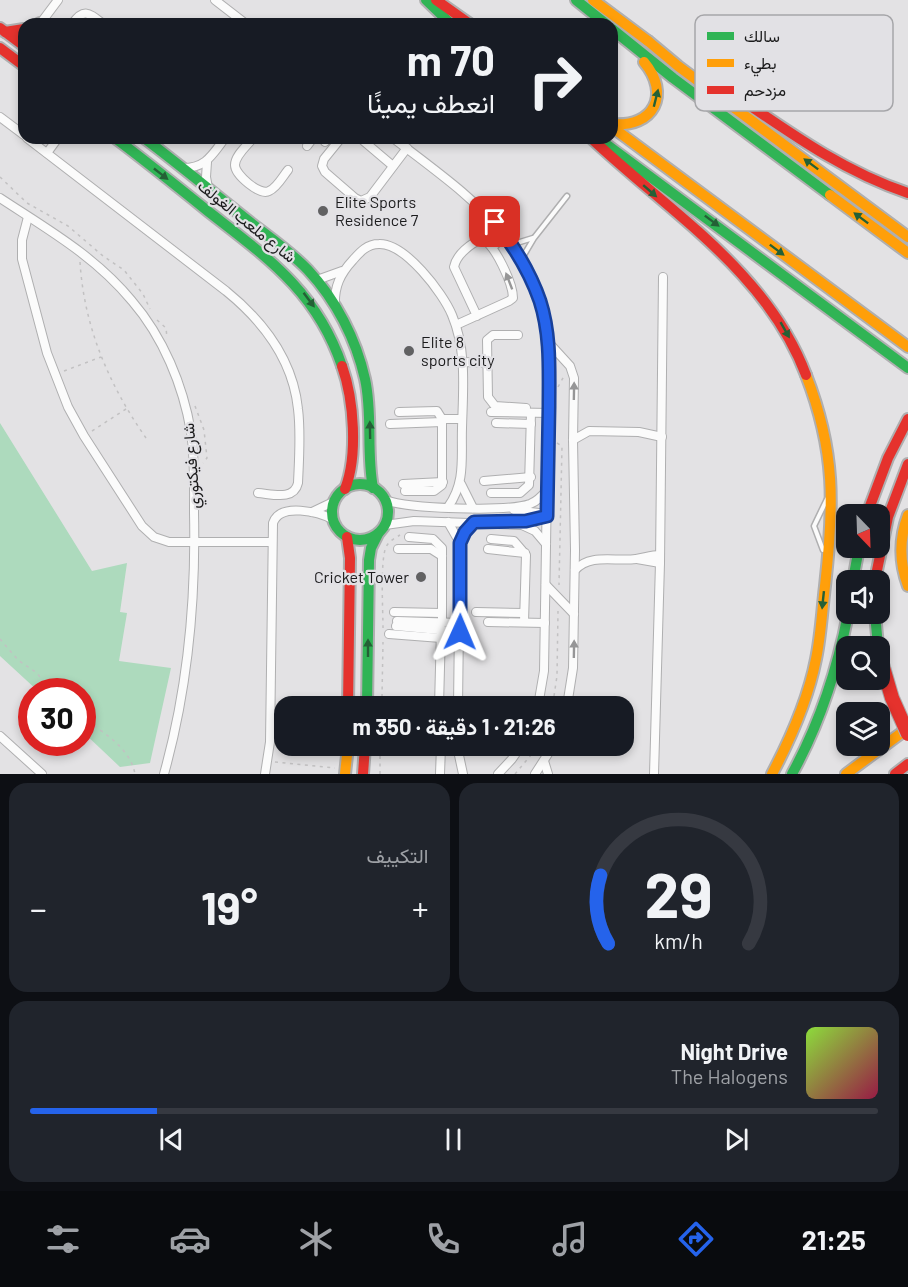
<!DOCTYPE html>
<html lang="ar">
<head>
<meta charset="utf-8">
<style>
	body { margin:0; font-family:Barlow,Vazirmatn,sans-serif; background:#20242c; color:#f1f3f6; direction:rtl; height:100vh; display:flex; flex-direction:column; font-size:22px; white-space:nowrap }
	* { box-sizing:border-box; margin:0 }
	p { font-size:20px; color:#9ea1a6 }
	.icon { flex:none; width:33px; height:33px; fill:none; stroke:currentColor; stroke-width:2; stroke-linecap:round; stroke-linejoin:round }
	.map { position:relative; height:774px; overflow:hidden; direction:ltr }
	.details { display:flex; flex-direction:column; gap:9px; padding:9px; background:#0d0f14; flex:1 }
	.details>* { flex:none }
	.top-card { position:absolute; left:18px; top:18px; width:600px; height:126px; border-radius:18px; box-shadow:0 3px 9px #0003; direction:rtl; background:#171b24; color:#f1f3f6; overflow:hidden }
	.needle { width:39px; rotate:157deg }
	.controls { position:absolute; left:836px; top:504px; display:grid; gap:12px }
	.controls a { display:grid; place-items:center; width:54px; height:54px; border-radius:12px; background:#171b24; box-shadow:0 3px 9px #0003; font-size:30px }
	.speed { position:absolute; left:18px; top:678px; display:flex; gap:12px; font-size:30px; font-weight:700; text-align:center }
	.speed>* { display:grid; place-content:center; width:78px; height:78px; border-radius:50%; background:#171b24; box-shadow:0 3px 9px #0003; line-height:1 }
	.speed .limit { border:9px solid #d22; background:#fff; color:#111 }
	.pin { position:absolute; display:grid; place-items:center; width:51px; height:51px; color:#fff; margin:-26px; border-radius:12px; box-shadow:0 3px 9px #0006 }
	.me { position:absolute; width:66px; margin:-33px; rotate:1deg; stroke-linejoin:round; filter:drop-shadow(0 0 4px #0008) }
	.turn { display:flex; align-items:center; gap:21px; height:126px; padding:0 24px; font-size:27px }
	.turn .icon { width:78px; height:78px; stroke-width:2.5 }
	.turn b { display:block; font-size:42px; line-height:51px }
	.big { font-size:45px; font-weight:700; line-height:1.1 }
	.details .widget { flex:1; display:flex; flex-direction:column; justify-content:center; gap:9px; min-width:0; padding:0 21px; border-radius:18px; background:#20242c }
	.details .dial { align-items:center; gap:0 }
	.dial svg { height:156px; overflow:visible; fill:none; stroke:#363941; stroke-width:7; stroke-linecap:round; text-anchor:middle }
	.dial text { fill:#f1f3f6; stroke:none }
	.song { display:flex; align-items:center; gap:18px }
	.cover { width:72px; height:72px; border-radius:9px; background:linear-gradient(135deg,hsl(90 70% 55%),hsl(340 70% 35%)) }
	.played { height:6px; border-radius:3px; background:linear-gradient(90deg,#2563eb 15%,#363941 15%) }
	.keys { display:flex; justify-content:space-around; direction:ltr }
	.heat { display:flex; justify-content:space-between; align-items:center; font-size:33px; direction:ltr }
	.details .tiles { flex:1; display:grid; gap:9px; grid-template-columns:1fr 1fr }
	.widget:last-child { grid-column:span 2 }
	.trip { position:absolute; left:274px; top:696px; width:360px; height:60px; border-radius:18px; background:#171b24; box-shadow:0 3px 9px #0003; font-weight:700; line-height:60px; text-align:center; direction:rtl }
	.menu { display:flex; height:96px; justify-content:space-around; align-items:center; background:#090b0e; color:#9ea1a6 }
	.menu .icon { width:42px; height:42px }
	.menu .selected { color:#2563eb }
	.menu b { font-size:27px; color:#f1f3f6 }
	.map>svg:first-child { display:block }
	.green { fill:#addabd }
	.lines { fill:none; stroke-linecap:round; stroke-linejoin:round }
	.lane-casing { stroke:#afafb0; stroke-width:7 }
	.street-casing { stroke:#afafb0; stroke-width:10 }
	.fast-casing { stroke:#afafb0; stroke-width:14 }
	.slow-casing { stroke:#afafb0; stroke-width:14 }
	.jam-casing { stroke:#afafb0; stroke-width:14 }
	.path { stroke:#c2c1c2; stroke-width:1.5; stroke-dasharray:3 4.5; stroke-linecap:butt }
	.lane { stroke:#fbfbfb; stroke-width:4 }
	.street { stroke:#fbfbfb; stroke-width:8 }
	.fast { stroke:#30b455; stroke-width:10 }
	.slow { stroke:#ff9f0a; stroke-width:10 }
	.jam { stroke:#e5322d; stroke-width:10 }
	.jam-bridge-casing { stroke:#afafb0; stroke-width:16; stroke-linecap:butt }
	.jam-bridge { stroke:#e5322d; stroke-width:14 }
	.oneway { fill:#246036 }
	.oneway2 { fill:#969697 }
	.route-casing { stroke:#184099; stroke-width:15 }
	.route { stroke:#2563eb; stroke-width:10 }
	.poi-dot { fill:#616162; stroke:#e2e1e5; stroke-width:2 }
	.labels { text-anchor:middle; stroke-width:4.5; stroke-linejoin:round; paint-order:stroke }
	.poi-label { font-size:16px; fill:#1b1b1c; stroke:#e2e1e5; text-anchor:start }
	.street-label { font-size:16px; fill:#1b1b1c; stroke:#e2e1e5 }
	.key { fill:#e2e1e5; stroke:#a6a6a9; stroke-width:1.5 }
	.key-label { font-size:16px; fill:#1b1b1c }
</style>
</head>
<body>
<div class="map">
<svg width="908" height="774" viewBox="0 0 908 774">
	<rect width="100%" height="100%" fill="#e3e2e4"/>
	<path class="green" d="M0,423L92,571L127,563L120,612L127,613L119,661L171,668L150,763L120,767L83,732L82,692L38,691L0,656Z"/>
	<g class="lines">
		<g class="lane-casing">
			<g id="lane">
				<path d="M511,242H520L533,238"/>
				<path d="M521,260L534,238L567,196"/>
				<path d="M823,550L814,526L827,499"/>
			</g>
		</g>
		<g class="street-casing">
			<g id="street">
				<path d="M215,0L246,24"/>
				<path d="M40,24L58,0"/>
				<path d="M72,24C84,7 89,13 103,24"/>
				<path d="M0,117L24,135"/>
				<path d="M27,138L226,291C263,321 293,360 298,409C301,433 299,459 298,483C294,501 272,494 258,493"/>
				<path d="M253,138C248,145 235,155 235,165C235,175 260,196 269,191C277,188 283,176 288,170"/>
				<path d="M341,138L324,159L322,166L325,172L355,198L361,201L370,197L407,148"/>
				<path d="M360,138L393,166"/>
				<path d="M393,138C478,203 540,242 549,359L544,671L538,706"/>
				<path d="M325,142L329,138"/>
				<path d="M307,146L313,138"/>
				<path d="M47,153L58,138"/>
				<path d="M207,162L206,177L208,188"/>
				<path d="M183,168C206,168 212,155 225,138"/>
				<path d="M0,198C47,229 95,256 132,301C163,337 183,385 191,432C195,459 194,487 194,513C196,602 188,688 164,774"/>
				<path d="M28,217L22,240V259L47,353L68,407L84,436L142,526L154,537L169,542H272"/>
				<path d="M492,247L506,236"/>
				<path d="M317,280L342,271"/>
				<path d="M335,306C334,287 340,274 353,260C360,252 367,244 379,244C405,243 443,293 452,315C467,350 463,390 462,428C461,457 466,482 448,507"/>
				<path d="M456,325L509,301L513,298C513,284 495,244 482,239C471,243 456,255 454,267L477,316"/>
				<path d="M518,335H493L487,340L488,397L495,406L526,408"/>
				<path d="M548,342L570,366L574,378L573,440L575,550L573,668L567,706"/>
				<path d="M463,362L487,363"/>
				<path d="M399,412L437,411L442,419V485L434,491H405"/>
				<path d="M491,412L549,413"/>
				<path d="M442,419H462"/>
				<path d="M496,423L531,424"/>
				<path d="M390,424L442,422"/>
				<path d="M573,440L589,431L639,432L662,437"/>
				<path d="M484,481L531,477"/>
				<path d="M403,484L443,482"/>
				<path d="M461,484L473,508"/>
				<path d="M491,493H520L529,485L531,413"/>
				<path d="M385,500C409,509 507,512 530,504C538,501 543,495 548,489"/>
				<path d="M514,510L547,514"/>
				<path d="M312,512L335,501"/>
				<path d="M516,520H532L547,516"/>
				<path d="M448,522L460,543L458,706"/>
				<path d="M385,525L414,521L522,525L535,531L546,544"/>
				<path d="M409,537L433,539L442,548V622"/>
				<path d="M491,539L514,541L526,555L524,622"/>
				<path d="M460,543L465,532L474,522"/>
				<path d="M398,549H431L442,556"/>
				<path d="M488,549L525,553"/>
				<path d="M637,559L660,563"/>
				<path d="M575,570C591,553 615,562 636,559C644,558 651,555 660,555"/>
				<path d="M546,585L574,614"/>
				<path d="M394,612L441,613"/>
				<path d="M476,612L524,613"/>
				<path d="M397,621L460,623"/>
				<path d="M488,622L545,623"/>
				<path d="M396,626L460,632"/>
				<path d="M389,634L441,638"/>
				<path d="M390,701H439"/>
				<path d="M439,706L441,629"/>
				<path d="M550,706L568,700"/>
				<path d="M0,736L42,774"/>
				<path d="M457,746L463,774"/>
				<path d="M544,761L548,774"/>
				<path d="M265,774L270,742L273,523C280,502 319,512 334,520"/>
				<path d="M440,774L441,746"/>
				<path d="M498,774L512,759L521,746"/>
				<path d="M535,774L553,746"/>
				<path d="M654,774L660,563L663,277"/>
			</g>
		</g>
		<g class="fast-casing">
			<g id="fast">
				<path d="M426,0L451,24"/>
				<path d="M576,0L606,24"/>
				<path d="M612,29L673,78L830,195"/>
				<path d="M115,138C147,162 178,187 209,212C268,258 317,292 342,366"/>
				<path d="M144,138C177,163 209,189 241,215C263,233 288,249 308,270C336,300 356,339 365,379C373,415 366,452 373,488"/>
				<path d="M606,144L908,368"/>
				<circle cx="360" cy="512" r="28"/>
				<path d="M853,580L859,548"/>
				<path d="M875,614L878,646"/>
				<path d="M367,706L369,560L371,548L378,534"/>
				<path d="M792,774C820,723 837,671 848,614"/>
			</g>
		</g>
		<g class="slow-casing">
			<g id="slow">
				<path d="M593,0L648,41"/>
				<path d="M38,24L40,23"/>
				<path d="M648,41L678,66L908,237"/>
				<path d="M612,124C654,128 671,94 644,62"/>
				<path d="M612,127L908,347"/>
				<path d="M830,195L908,253"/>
				<path d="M908,515C899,539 899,562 908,586"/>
				<path d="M345,774L348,746"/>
				<path d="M772,774C791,738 808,700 816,659C821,635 822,611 825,586C834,506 836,452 806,375"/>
				<path d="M846,774L908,728"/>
			</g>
		</g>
		<g class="jam-casing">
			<g id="jam">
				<path d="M436,0L470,24"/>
				<path d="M0,28L24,46"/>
				<path d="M5,32L24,29"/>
				<path d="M0,48L24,66"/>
				<path d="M711,79C774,121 835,169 908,193"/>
				<path d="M591,138C669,212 767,271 806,375"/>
				<path d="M342,366C354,400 358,456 345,489"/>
				<path d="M867,514L888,458L908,419"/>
				<path d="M347,537L350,558L348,706"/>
				<path d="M875,580L888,517L908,464"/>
				<path d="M363,774L365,746"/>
				<path d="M895,774L908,764"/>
			</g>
		</g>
		<g class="path">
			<path d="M0,177L27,203L68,226L103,256L124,270L143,294L150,309"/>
			<path d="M80,262C84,327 109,385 146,438"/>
			<path d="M157,320L166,328L167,338"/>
			<path d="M64,371L101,357"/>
			<path d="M558,387L564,376"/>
			<path d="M195,406L204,430L207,458L203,463"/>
			<path d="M92,431L126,409"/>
			<path d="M557,443L562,446L559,585"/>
			<path d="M383,628C383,610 380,561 386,547C389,541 395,538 400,535"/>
			<path d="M0,639L18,660L37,673L51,692"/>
			<path d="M554,696L557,676L558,611"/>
			<path d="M382,697L383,642"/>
			<path d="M82,717C102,732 130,747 135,774"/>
			<path d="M275,762L335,768"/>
			<path d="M380,774V746"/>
			<path d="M515,774L531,755L535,746"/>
		</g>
		<use href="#lane" class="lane"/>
		<use href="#street" class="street"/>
		<use href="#fast" class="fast"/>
		<use href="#slow" class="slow"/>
		<use href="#jam" class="jam"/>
		<g class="jam-bridge-casing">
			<path id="jam-bridge" d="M882,664L892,698L908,734"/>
		</g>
		<use href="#jam-bridge" class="jam-bridge"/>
	</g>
	<defs><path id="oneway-solid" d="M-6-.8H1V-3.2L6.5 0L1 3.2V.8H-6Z" transform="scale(1.5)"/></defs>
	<g class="oneway">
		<use href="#oneway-solid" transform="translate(656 98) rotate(-76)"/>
		<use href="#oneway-solid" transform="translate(811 164) rotate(-143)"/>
		<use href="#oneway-solid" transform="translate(161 174) rotate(38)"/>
		<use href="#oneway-solid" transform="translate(650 191) rotate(41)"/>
		<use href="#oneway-solid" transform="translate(861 218) rotate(-143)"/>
		<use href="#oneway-solid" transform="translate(712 221) rotate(37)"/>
		<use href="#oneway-solid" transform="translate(777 250) rotate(37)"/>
		<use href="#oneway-solid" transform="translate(309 300) rotate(53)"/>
		<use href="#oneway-solid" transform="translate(785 330) rotate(60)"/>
		<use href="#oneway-solid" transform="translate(370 430) rotate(-91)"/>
		<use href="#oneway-solid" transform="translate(823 600) rotate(96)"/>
		<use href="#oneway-solid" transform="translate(368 648) rotate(-90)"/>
	</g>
	<g class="oneway2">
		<use href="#oneway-solid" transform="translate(509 281) rotate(-111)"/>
		<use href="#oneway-solid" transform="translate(574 391) rotate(-89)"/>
		<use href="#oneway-solid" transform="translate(574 649) rotate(-89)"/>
	</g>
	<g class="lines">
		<g class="route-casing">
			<path id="route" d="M460,632V543L465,532L474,522L526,521L547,516C548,480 548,443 549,406C549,371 551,335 540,301C530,272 514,246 495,222"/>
		</g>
		<use href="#route" class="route"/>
	</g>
	<g class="poi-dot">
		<circle cx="323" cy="211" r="6"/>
		<circle cx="409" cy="351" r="6"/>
		<circle cx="421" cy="577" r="6"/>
	</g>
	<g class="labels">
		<g class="poi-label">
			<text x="335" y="208">Elite Sports<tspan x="335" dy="18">Residence 7</tspan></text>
			<text x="421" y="348">Elite 8<tspan x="421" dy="18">sports city</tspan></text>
			<text x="409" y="583" text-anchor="end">Cricket Tower</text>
		</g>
		<g class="street-label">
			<text transform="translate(247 221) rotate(39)" y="6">شارع ملعب الغولف</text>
			<text transform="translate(191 466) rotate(-94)" y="6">شارع فيكتوري</text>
		</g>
	</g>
	<rect x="695" y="15" width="198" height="96" rx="9" class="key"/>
	<rect x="707" y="32" width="27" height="8" fill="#30b455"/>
	<rect x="707" y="59" width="27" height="8" fill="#ff9f0a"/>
	<rect x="707" y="86" width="27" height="8" fill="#e5322d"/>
	<g class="key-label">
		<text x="744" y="42">سالك</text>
		<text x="744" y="69">بطيء</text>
		<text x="744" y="96">مزدحم</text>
	</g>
</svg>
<div class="controls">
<a><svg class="needle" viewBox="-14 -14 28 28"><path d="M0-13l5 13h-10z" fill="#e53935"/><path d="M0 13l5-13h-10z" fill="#9ea1a6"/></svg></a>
<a><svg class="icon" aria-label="sound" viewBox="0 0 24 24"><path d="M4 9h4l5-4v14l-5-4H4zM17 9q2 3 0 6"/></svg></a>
<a><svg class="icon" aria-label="search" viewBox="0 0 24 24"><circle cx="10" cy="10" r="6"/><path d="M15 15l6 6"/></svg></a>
<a><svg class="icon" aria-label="layers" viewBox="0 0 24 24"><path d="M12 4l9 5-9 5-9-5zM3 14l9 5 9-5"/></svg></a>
</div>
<div class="speed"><div class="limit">30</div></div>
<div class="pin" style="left:495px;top:222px;background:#d93025"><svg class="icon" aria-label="arrive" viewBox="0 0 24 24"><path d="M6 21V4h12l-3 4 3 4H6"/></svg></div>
<svg class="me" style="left:460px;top:632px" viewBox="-20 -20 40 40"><path d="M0-17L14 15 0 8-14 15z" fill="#2563eb" stroke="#fff" stroke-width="4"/></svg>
<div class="trip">21:26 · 1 دقيقة · 350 m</div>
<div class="top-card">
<div class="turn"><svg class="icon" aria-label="right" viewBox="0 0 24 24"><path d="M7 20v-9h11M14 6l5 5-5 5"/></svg><div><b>70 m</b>انعطف يمينًا</div></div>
</div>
</div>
<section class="details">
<div class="tiles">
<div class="widget dial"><svg viewBox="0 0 100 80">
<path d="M14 69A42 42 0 1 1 86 69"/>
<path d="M14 69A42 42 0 0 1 10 34" stroke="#2563eb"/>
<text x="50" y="56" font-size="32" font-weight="700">29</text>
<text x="50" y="72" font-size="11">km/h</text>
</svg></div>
<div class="widget"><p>التكييف</p>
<div class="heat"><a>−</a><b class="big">19°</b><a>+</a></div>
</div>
<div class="widget">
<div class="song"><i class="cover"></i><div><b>Night Drive</b><p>The Halogens</p></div></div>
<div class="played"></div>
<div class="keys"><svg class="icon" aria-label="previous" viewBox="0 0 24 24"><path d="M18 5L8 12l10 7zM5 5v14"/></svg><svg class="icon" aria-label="pause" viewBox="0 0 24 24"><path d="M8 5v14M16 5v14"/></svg><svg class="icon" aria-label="next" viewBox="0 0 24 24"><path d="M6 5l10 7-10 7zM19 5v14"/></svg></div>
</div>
</div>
</section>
<nav class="menu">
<b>21:25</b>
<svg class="icon selected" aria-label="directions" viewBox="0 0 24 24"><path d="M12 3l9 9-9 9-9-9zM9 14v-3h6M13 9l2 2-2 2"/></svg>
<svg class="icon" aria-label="music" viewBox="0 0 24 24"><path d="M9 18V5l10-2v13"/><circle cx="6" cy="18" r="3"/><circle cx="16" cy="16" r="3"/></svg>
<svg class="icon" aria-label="phone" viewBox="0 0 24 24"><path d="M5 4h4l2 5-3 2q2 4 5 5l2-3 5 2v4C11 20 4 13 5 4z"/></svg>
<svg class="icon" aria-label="climate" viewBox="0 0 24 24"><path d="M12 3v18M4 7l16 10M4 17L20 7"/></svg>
<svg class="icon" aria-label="car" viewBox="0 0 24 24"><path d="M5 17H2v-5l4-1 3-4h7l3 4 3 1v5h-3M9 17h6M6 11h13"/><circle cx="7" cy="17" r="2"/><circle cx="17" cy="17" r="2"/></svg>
<svg class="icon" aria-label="filters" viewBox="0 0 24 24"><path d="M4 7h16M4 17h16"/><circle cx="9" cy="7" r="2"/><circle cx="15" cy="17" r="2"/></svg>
</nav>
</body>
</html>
